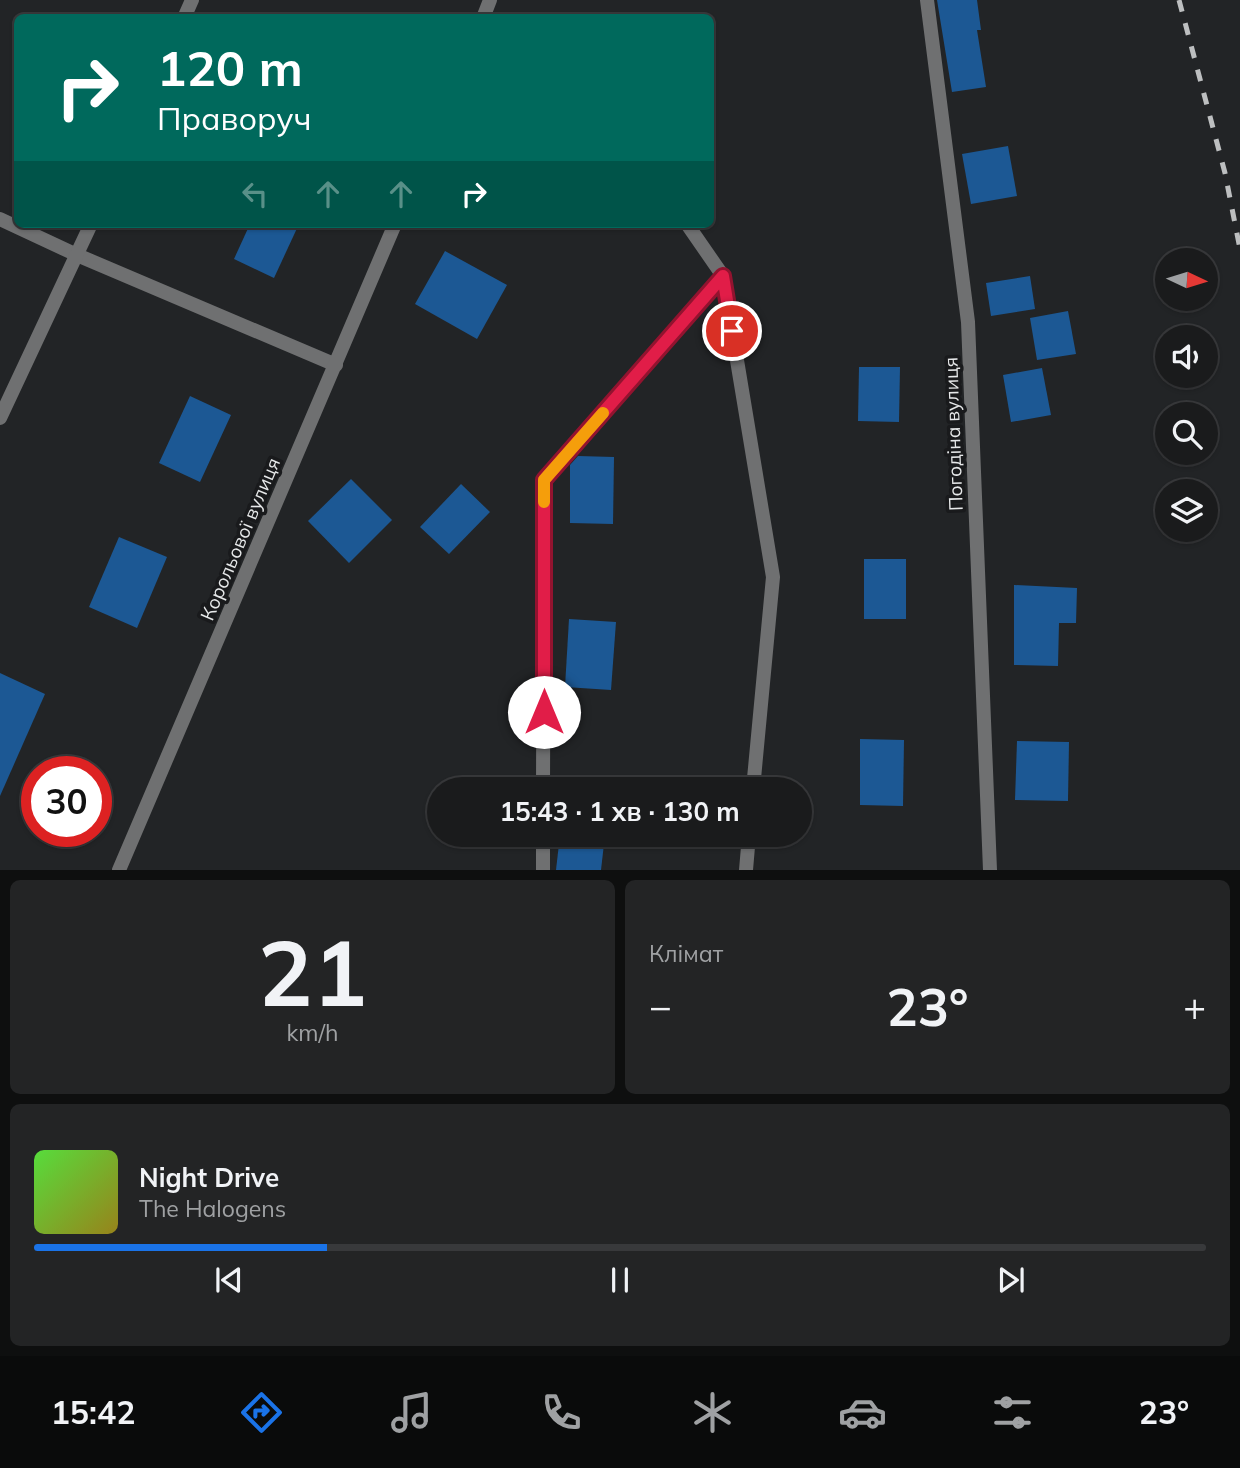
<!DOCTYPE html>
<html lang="uk">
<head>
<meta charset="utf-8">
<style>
	body { margin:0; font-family:Mulish,sans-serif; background:#232425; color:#f1f3f6; height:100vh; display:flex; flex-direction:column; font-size:26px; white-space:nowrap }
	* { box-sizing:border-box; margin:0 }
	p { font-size:23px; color:#9fa1a3 }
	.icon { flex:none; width:38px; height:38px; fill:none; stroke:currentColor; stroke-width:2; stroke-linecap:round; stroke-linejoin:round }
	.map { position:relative; height:870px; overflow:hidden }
	.details { display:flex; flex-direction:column; gap:10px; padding:10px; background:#0e0f0f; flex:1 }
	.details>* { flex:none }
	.guide { position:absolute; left:14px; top:14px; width:700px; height:214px; border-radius:10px; box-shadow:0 2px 5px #0004,0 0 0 2px #38393b; background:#00695c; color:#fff; overflow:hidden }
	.needle { width:46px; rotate:94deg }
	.controls { position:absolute; left:1155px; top:248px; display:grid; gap:14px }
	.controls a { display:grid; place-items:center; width:63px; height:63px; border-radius:50%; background:#1a1b1c; box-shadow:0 2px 5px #0004,0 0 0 2px #38393b; font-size:35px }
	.speed { position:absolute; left:21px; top:756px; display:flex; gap:14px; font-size:35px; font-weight:700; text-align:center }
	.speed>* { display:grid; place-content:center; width:91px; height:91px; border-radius:50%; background:#1a1b1c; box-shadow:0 2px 5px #0004,0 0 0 2px #38393b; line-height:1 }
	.speed .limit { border:10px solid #d22; background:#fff; color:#111 }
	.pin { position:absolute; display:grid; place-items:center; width:60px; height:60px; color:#fff; margin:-30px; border:4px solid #fff; border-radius:50%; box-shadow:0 2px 7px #0007 }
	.me { position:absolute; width:77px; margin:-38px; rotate:0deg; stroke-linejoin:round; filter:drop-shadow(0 0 5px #0008) }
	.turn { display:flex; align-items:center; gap:24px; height:147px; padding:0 28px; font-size:32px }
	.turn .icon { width:91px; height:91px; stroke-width:2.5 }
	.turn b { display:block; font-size:49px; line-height:60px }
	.lanes { display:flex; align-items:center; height:66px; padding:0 28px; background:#0003; justify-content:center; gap:35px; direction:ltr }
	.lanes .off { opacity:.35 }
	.big { font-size:52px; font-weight:700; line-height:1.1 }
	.details .card { flex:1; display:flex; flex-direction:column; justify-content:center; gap:10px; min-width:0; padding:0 24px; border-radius:10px; background:#232425 }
	.details .dial { align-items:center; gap:0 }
	.dial b { font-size:91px; line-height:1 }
	.song { display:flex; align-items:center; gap:21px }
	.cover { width:84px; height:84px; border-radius:10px; background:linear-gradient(135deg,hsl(110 70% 55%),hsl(50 70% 35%)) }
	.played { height:7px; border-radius:4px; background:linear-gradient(90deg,#1a73e8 25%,#38393b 25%) }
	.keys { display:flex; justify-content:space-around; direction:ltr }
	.heat { display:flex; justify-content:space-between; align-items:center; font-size:38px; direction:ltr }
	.details .tiles { flex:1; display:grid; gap:10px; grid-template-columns:1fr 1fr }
	.card:last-child { grid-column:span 2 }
	.trip { position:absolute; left:427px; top:777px; width:385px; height:70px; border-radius:35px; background:#1a1b1c; box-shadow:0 2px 5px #0004,0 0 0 2px #38393b; font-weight:700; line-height:70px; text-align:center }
	.menu { display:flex; height:112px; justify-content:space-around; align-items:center; background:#0a0b0b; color:#9fa1a3 }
	.menu .icon { width:49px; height:49px }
	.menu .active { color:#1a73e8 }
	.menu b { font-size:32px; color:#f1f3f6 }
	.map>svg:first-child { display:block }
	.building { fill:#1c5894 }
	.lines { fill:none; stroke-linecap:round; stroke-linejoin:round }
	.lane { stroke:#6f7071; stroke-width:14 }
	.street { stroke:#6f7071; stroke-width:14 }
	.rail { stroke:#bdbfc0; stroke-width:5; stroke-dasharray:12 12; stroke-linecap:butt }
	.route-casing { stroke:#92132f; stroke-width:18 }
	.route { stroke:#e11d48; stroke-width:12 }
	.slow { stroke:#f59e0b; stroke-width:12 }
	.labels { text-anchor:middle; stroke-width:7; stroke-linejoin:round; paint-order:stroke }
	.street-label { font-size:19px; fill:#e7e9ea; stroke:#191a1c }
</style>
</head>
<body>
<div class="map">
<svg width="1240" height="870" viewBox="0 0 1240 870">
	<rect width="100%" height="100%" fill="#222426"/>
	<g class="building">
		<path d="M937,0H977L981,30H977L986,87L952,92Z"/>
		<path d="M1008,146L1017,196L971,204L962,154Z"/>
		<path d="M250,224H299L274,278L234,259Z"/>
		<path d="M445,251L507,285L477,339L415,304Z"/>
		<path d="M1030,276L1035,309L991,316L986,283Z"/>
		<path d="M1068,311L1076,354L1037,360L1030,318Z"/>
		<path d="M859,367H900L899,422L858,421Z"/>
		<path d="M1042,368L1051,415L1011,422L1003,375Z"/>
		<path d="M190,396L231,415L200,482L159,463Z"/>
		<path d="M578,456L614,457L613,524L570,523V465Z"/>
		<path d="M351,479L392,520L349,563L308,521Z"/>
		<path d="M461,484L490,512L449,554L420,527Z"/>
		<path d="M119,537L167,557L137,628L89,607Z"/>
		<rect x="864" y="559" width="42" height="60"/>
		<path d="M1014,585L1077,588L1076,623H1059L1058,666L1014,665Z"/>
		<path d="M569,619L616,622L611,690L565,687Z"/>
		<path d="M0,673L45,694L0,796Z"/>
		<path d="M860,739L904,740L903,806L860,805Z"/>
		<path d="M1017,741L1069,742L1068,801L1015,800Z"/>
		<path d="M560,835H605L601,870H556Z"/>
	</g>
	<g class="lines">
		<g class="lane">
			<path d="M184,18L192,0"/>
			<path d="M0,219L77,255L336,365"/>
			<path d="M687,224L723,276L773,577L753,789"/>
			<path d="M0,418L91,224"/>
			<path d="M746,870L749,835"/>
		</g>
		<g class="street">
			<path d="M927,0L968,322L990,870"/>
			<path d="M483,18L490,0"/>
			<path d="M543,789L544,480L723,276"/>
			<path d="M119,870L395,224"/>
			<path d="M543,870V835"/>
		</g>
		<path class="rail" d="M1179,0L1225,173L1240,249"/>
	</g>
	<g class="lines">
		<g class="route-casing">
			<path id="route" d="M544,712V480L723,276L732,331"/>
		</g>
		<use href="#route" class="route"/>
		<path class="slow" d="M544,502V480L603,413"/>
	</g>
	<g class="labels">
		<g class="street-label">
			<text transform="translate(953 434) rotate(-92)" y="7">Погодіна вулиця</text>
			<text transform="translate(240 539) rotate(-67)" y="7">Корольової вулиця</text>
		</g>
	</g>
</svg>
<div class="controls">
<a><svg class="needle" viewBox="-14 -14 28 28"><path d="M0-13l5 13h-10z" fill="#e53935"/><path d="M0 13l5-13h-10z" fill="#9fa1a3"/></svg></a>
<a><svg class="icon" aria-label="sound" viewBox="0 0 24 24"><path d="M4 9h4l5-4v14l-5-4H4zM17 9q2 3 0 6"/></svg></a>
<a><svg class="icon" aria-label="search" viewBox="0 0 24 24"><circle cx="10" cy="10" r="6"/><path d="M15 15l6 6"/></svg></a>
<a><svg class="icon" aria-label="layers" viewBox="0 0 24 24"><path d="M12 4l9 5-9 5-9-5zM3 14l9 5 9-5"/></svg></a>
</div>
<div class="speed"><div class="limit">30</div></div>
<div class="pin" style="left:732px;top:331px;background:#d93025"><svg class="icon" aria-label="arrive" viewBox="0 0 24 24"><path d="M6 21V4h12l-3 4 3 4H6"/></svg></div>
<svg class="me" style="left:544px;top:712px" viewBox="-20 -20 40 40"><circle r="19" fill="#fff"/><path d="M0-13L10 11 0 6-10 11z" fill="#e11d48"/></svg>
<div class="trip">15:43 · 1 хв · 130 m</div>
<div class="guide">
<div class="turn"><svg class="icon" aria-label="right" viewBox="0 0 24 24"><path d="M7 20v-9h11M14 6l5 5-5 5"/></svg><div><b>120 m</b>Праворуч</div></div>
<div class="lanes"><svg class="icon off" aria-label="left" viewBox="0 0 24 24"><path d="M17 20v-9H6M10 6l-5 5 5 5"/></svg><svg class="icon off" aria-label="ahead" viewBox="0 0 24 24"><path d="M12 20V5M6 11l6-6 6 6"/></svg><svg class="icon off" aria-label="ahead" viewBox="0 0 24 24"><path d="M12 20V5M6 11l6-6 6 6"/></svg><svg class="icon" aria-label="right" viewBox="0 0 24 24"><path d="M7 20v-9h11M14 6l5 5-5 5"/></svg></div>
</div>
</div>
<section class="details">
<div class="tiles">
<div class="card dial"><b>21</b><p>km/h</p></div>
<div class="card"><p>Клімат</p>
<div class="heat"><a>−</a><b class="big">23°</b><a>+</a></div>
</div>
<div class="card">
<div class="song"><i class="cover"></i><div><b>Night Drive</b><p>The Halogens</p></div></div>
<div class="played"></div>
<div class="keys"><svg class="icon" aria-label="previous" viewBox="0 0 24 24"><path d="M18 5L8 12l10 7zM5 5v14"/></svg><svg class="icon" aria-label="pause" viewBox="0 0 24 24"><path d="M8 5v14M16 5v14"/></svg><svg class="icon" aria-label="next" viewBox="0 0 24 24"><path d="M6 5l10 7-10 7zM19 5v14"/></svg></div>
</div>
</div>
</section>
<nav class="menu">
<b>15:42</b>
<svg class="icon active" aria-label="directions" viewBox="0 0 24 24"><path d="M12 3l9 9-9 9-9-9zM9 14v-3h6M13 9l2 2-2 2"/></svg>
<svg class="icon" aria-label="music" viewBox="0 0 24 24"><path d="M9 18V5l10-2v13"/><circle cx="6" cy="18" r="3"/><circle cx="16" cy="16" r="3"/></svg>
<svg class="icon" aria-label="phone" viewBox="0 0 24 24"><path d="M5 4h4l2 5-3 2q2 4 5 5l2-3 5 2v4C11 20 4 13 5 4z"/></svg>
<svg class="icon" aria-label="climate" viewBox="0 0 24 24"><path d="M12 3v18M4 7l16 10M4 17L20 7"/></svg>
<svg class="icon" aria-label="car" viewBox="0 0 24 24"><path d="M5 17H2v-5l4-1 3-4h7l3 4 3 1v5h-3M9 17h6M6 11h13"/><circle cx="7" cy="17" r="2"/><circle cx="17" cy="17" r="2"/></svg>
<svg class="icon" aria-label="filters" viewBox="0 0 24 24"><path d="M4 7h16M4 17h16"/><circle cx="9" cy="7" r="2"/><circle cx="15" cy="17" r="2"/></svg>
<b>23°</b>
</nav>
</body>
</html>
